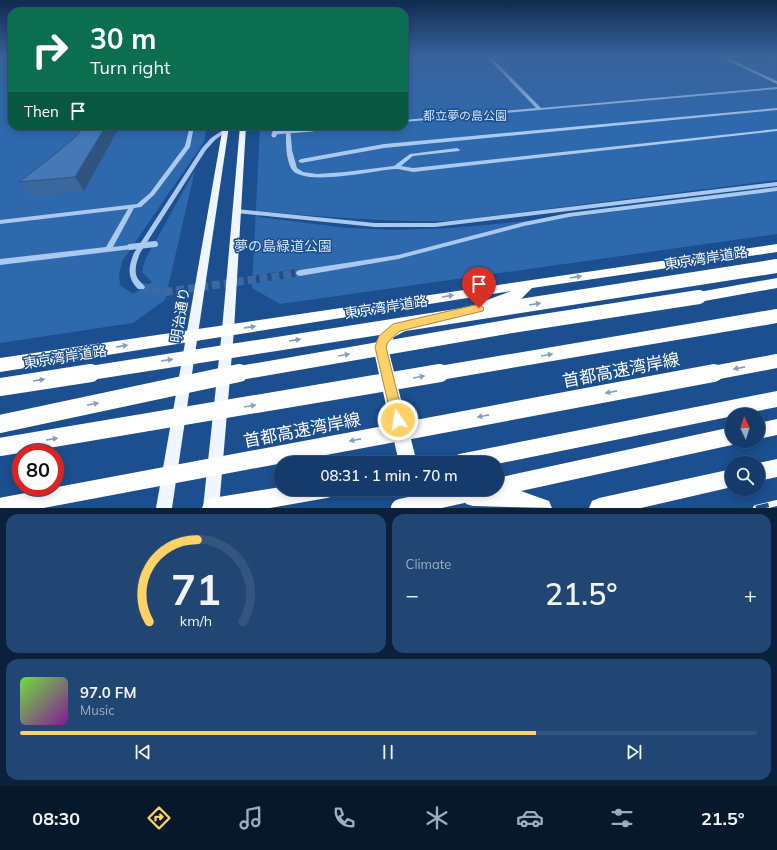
<!DOCTYPE html>
<html lang="en">
<head>
<meta charset="utf-8">
<style>
	body { margin:0; font-family:Mulish,"Noto Sans JP",sans-serif; background:#214673; color:#f1f3f6; height:100vh; display:flex; flex-direction:column; font-size:15px; white-space:nowrap }
	* { box-sizing:border-box; margin:0 }
	p { font-size:13px; color:#9dadc1 }
	.icon { flex:none; width:22px; height:22px; fill:none; stroke:currentColor; stroke-width:2; stroke-linecap:round; stroke-linejoin:round }
	.map { position:relative; height:508px; overflow:hidden }
	.details { display:flex; flex-direction:column; gap:6px; padding:6px; background:#0b203b; flex:1 }
	.details>* { flex:none }
	.hud { position:absolute; left:8px; top:8px; width:400px; height:122px; border-radius:12px; box-shadow:0 2px 10px #0003,0 0 0 1px #33557e; background:#0b6e4f; color:#fff; overflow:hidden }
	.needle { width:26px; rotate:356deg }
	.fabs { position:absolute; left:725px; top:408px; display:grid; gap:8px }
	.fabs a { display:grid; place-items:center; width:40px; height:40px; border-radius:50%; background:#143b6b; box-shadow:0 2px 10px #0003,0 0 0 1px #33557e; font-size:20px }
	.speed { position:absolute; left:12px; top:444px; display:flex; gap:8px; font-size:20px; font-weight:700; text-align:center }
	.speed>* { display:grid; place-content:center; width:52px; height:52px; border-radius:50%; background:#143b6b; box-shadow:0 2px 10px #0003,0 0 0 1px #33557e; line-height:1 }
	.speed .limit { border:6px solid #d22; background:#fff; color:#111 }
	.pin { position:absolute; display:grid; place-items:center; width:34px; height:34px; color:#fff; margin:-41px -17px; border-radius:50% 50% 50% 0; rotate:-45deg; box-shadow:0 0 4px #0007 }
	.pin .icon { rotate:45deg }
	.me { position:absolute; width:44px; margin:-22px; rotate:347deg; stroke-linejoin:round; filter:drop-shadow(0 0 3px #0008) }
	.turn { display:flex; align-items:center; gap:14px; height:84px; padding:0 16px; font-size:18px }
	.turn .icon { width:52px; height:52px; stroke-width:2.5 }
	.turn b { display:block; font-size:28px; line-height:34px }
	.then { display:flex; align-items:center; height:38px; padding:0 16px; background:#0003; gap:8px; font-size:15px }
	.big { font-size:30px; font-weight:600; line-height:1.1 }
	.details .tile { flex:1; display:flex; flex-direction:column; justify-content:center; gap:6px; min-width:0; padding:0 14px; border-radius:12px; background:#214673 }
	.details .dial { align-items:center; gap:0 }
	.dial svg { height:104px; overflow:visible; fill:none; stroke:#33557e; stroke-width:7; stroke-linecap:round; text-anchor:middle }
	.dial text { fill:#f1f3f6; stroke:none }
	.song { display:flex; align-items:center; gap:12px }
	.cover { width:48px; height:48px; border-radius:6px; background:linear-gradient(135deg,hsl(100 70% 55%),hsl(290 70% 35%)) }
	.played { height:4px; border-radius:2px; background:linear-gradient(90deg,#ffd166 70%,#33557e 70%) }
	.keys { display:flex; justify-content:space-around; direction:ltr }
	.heat { display:flex; justify-content:space-between; align-items:center; font-size:22px; direction:ltr }
	.details .tiles { flex:1; display:grid; gap:6px; grid-template-columns:1fr 1fr }
	.tile:last-child { grid-column:span 2 }
	.trip { position:absolute; left:274px; top:456px; width:230px; height:40px; border-radius:20px; background:#143b6b; box-shadow:0 2px 10px #0003,0 0 0 1px #33557e; font-weight:600; line-height:40px; text-align:center }
	.tab-bar { display:flex; height:64px; justify-content:space-around; align-items:center; background:#08182b; color:#9dadc1 }
	.tab-bar .icon { width:28px; height:28px }
	.tab-bar .current { color:#ffd166 }
	.tab-bar b { font-size:18px; color:#f1f3f6 }
	.map>svg:first-child { display:block }
	.green { fill:#2e69ad; fill-rule:evenodd }
	.lines { fill:none; stroke-linecap:round; stroke-linejoin:round }
	.minor-tunnel { stroke:#3d69a0; stroke-width:8; stroke-dasharray:8 4; stroke-linecap:butt }
	.minor { fill:#a9c9ee; fill-rule:evenodd }
	.major { fill:#f0f6ff; fill-rule:evenodd }
	.highway { fill:#fff; fill-rule:evenodd }
	.rail-casing { stroke:#fff; stroke-width:6 }
	.rail { stroke:#1b4f8f; stroke-width:4.5; stroke-dasharray:13; stroke-linecap:butt }
	.minor-bridge-far1 { stroke:#a9c9ee; stroke-width:5 }
	.minor-bridge { stroke:#a9c9ee; stroke-width:6 }
	.highway-bridge-far2 { stroke:#fff; stroke-width:11 }
	.highway-bridge-far1 { stroke:#fff; stroke-width:14 }
	.highway-bridge { stroke:#fff; stroke-width:18 }
	.wall { fill:#3a679d }
	.shaded-wall { fill:#305480 }
	.building { fill:#4478b7; stroke:#305480 }
	.oneway { fill:#829ec1 }
	.route { fill:#ffd166; stroke:#a68842 }
	.labels { text-anchor:middle; stroke-width:3; stroke-linejoin:round; paint-order:stroke }
	.far-park-label { font-size:12px; fill:#cfe3fa; stroke:#1b4f8f }
	.park-label { font-size:14px; fill:#cfe3fa; stroke:#1b4f8f }
	.street-label { font-size:14px; fill:#fff; stroke:#1b4f8f }
	.near-street-label { font-size:17px; fill:#fff; stroke:#1b4f8f }
</style>
</head>
<body>
<div class="map">
<svg width="777" height="508" viewBox="0 0 777 508">
	<rect width="100%" height="100%" fill="#1b4f8f"/>
	<g class="green">
		<path d="M0,56H12V126H207L204,142L123,260L119,274L120,285L133,294L152,282L142,272L145,260L195,170L165,300L133,323L0,343Z"/>
		<path d="M404,56H777V180L449,221C385,222 323,217 259,211V217L347,228L398,230L451,228L573,217L777,191V234L280,304L252,288L260,126H404ZM297,269L302,276L256,283V275Z"/>
	</g>
	<g class="lines">
		<path class="minor-tunnel" d="M141,287L165,292L300,273"/>
		<g class="minor">
			<path d="M486,56H490L541,108L777,87V89L404,122V120L536,108Z"/>
			<path d="M718,56H723L777,81V84Z"/>
			<path d="M777,108V110L384,148L301,163L298,161L301,159L384,144Z"/>
			<path d="M190,126H194L190,147L154,195L141,207L134,208L113,247L130,245H132L133,247L132,249L0,265V259L106,247L128,209L0,224V220L137,204L150,193L185,146Z"/>
			<path d="M286,126H290L292,150L297,168L303,172L317,174L345,172L394,166L410,154L457,148L460,150L459,151L413,156L401,166L413,168L777,129V131L413,172C407,171 401,169 395,169C376,170 300,188 291,168C285,156 286,140 286,126Z"/>
			<path d="M328,126H348L346,127L322,129L320,128L322,127Z"/>
			<path d="M375,126H379V127L377,128H375Z"/>
			<path d="M223,130L227,131L215,140L206,150L140,253C137,261 133,271 138,279C140,282 143,284 145,287L144,289H138C127,278 128,267 134,253L202,148L211,138Z"/>
			<path d="M777,182V186L435,227H375L236,213L233,211L236,209L375,223H435Z"/>
			<path d="M777,187V191L569,217L524,226L398,259L300,276L297,275L296,273L297,271L300,270L398,255L524,222L569,213Z"/>
		</g>
		<g class="major">
			<path d="M223,126H229L172,508H156Z"/>
			<path d="M240,126H246L234,330L219,508H203L222,330Z"/>
		</g>
		<g class="highway">
			<path d="M777,244V252L532,288L521,299L484,312L479,311L477,307L479,303L511,291L0,372V358Z"/>
			<path d="M777,278V288L699,302L694,301L692,297L694,293L699,292Z"/>
			<path d="M402,320L407,322L409,326L407,330L394,337L388,348L417,463H399L373,347L384,329Z"/>
			<path d="M777,391V407L497,464L450,463L453,457L459,454Z"/>
			<path d="M777,419V435L758,439V423Z"/>
			<path d="M732,427V441H739L732,445L521,491L549,501L552,508L473,506L466,504L464,497L466,490L469,489H497V478Z"/>
			<path d="M777,459V477L758,481V463Z"/>
			<path d="M732,469V487L641,508H589L592,501L599,498Z"/>
			<path d="M281,487V489H336L334,496L327,498L270,508H202L205,501L212,498Z"/>
			<path d="M414,489H449L452,490L454,497L452,504C438,508 419,503 414,489Z"/>
		</g>
		<g class="rail-casing">
			<path id="rail" d="M756,508L777,503"/>
		</g>
		<use href="#rail" class="rail"/>
		<path class="minor-bridge-far1" d="M274,135L275,132L312,129"/>
		<path class="minor-bridge" d="M130,247L155,244"/>
		<path class="highway-bridge-far2" d="M775,266H777"/>
		<g class="highway-bridge-far1">
			<path d="M84,374L777,266"/>
			<path d="M234,374L518,325L699,297"/>
			<path d="M434,374L777,316"/>
			<path d="M708,374L777,361"/>
		</g>
		<g class="highway-bridge">
			<path d="M0,387L91,373"/>
			<path d="M0,424L239,373"/>
			<path d="M0,447L440,373"/>
			<path d="M0,507L714,373"/>
			<path d="M400,508L486,489"/>
		</g>
	</g>
	<g class="wall">
		<path d="M730,56H777V78H775Z"/>
		<path d="M84,126H120L84,191L29,197L19,182L54,155L74,138Z"/>
	</g>
	<path class="shaded-wall" d="M106,126H120L84,191L75,177Z"/>
	<g class="building">
		<path d="M757,56H777V65Z"/>
		<path d="M84,126H106L75,177L19,182L54,155L74,138Z"/>
	</g>
	<defs><path id="oneway-solid" d="M-6-.8H1V-3.2L6.5 0L1 3.2V.8H-6Z"/></defs>
	<g class="oneway">
		<use href="#oneway-solid" transform="translate(576 277) rotate(-8)"/>
		<use href="#oneway-solid" transform="translate(448 296) rotate(-9)"/>
		<use href="#oneway-solid" transform="translate(535 304) rotate(-9)"/>
		<use href="#oneway-solid" transform="translate(250 327) rotate(-8)"/>
		<use href="#oneway-solid" transform="translate(295 340) rotate(-9)"/>
		<use href="#oneway-solid" transform="translate(122 346) rotate(-9)"/>
		<use href="#oneway-solid" transform="translate(344 355) rotate(-10)"/>
		<use href="#oneway-solid" transform="translate(547 355) rotate(-10)"/>
		<use href="#oneway-solid" transform="translate(167 360) rotate(-9)"/>
		<use href="#oneway-solid" transform="translate(739 368) rotate(169)"/>
		<use href="#oneway-solid" transform="translate(419 377) rotate(-10)"/>
		<use href="#oneway-solid" transform="translate(39 380) rotate(-9)"/>
		<use href="#oneway-solid" transform="translate(611 392) rotate(169)"/>
		<use href="#oneway-solid" transform="translate(93 404) rotate(-12)"/>
		<use href="#oneway-solid" transform="translate(250 406) rotate(-10)"/>
		<use href="#oneway-solid" transform="translate(483 416) rotate(169)"/>
		<use href="#oneway-solid" transform="translate(52 439) rotate(-9)"/>
		<use href="#oneway-solid" transform="translate(355 440) rotate(169)"/>
	</g>
	<linearGradient id="sky" x2="0" y2="1"><stop stop-color="#0f2b4f"/><stop offset="0.44" stop-color="#39639b"/><stop offset="1" stop-color="#39639b" stop-opacity="0"/></linearGradient>
	<rect width="777" height="127" fill="url(#sky)"/>
	<path class="route" d="M479,304L484,308L483,311L400,331L388,342L386,347L404,420L402,424L398,426L393,424L375,347L379,336L393,324Z"/>
	<g class="labels">
		<g class="far-park-label">
			<text x="465" y="120">都立夢の島公園</text>
		</g>
		<g class="park-label">
			<text x="283" y="251">夢の島緑道公園</text>
		</g>
		<g class="street-label">
			<text transform="translate(706 258) rotate(-9)" y="5">東京湾岸道路</text>
			<text transform="translate(386 307) rotate(-9)" y="5">東京湾岸道路</text>
			<text transform="translate(180 315) rotate(-81)" y="5">明治通り</text>
			<text transform="translate(65 357) rotate(-9)" y="5">東京湾岸道路</text>
		</g>
		<g class="near-street-label">
			<text transform="translate(621 370) rotate(-11)" y="6">首都高速湾岸線</text>
			<text transform="translate(302 430) rotate(-11)" y="6">首都高速湾岸線</text>
		</g>
	</g>
</svg>
<div class="fabs">
<a><svg class="needle" viewBox="-14 -14 28 28"><path d="M0-13l5 13h-10z" fill="#e53935"/><path d="M0 13l5-13h-10z" fill="#9dadc1"/></svg></a>
<a><svg class="icon" aria-label="search" viewBox="0 0 24 24"><circle cx="10" cy="10" r="6"/><path d="M15 15l6 6"/></svg></a>
</div>
<div class="speed"><div class="limit">80</div></div>
<div class="pin" style="left:479px;top:308px;background:#d93025"><svg class="icon" aria-label="arrive" viewBox="0 0 24 24"><path d="M6 21V4h12l-3 4 3 4H6"/></svg></div>
<svg class="me" style="left:398px;top:420px" viewBox="-20 -20 40 40"><circle r="17" fill="#ffd166" stroke="#fff" stroke-width="3"/><path d="M0-11L8 9 0 5-8 9z" fill="#fff"/></svg>
<div class="trip">08:31 · 1 min · 70 m</div>
<div class="hud">
<div class="turn"><svg class="icon" aria-label="right" viewBox="0 0 24 24"><path d="M7 20v-9h11M14 6l5 5-5 5"/></svg><div><b>30 m</b>Turn right</div></div>
<div class="then">Then<svg class="icon" aria-label="arrive" viewBox="0 0 24 24"><path d="M6 21V4h12l-3 4 3 4H6"/></svg></div>
</div>
</div>
<section class="details">
<div class="tiles">
<div class="tile dial"><svg viewBox="0 0 100 80">
<path d="M14 69A42 42 0 1 1 86 69"/>
<path d="M14 69A42 42 0 0 1 51 6" stroke="#ffd166"/>
<text x="50" y="56" font-size="32" font-weight="700">71</text>
<text x="50" y="72" font-size="11">km/h</text>
</svg></div>
<div class="tile"><p>Climate</p>
<div class="heat"><a>−</a><b class="big">21.5°</b><a>+</a></div>
</div>
<div class="tile">
<div class="song"><i class="cover"></i><div><b>97.0 FM</b><p>Music</p></div></div>
<div class="played"></div>
<div class="keys"><svg class="icon" aria-label="previous" viewBox="0 0 24 24"><path d="M18 5L8 12l10 7zM5 5v14"/></svg><svg class="icon" aria-label="pause" viewBox="0 0 24 24"><path d="M8 5v14M16 5v14"/></svg><svg class="icon" aria-label="next" viewBox="0 0 24 24"><path d="M6 5l10 7-10 7zM19 5v14"/></svg></div>
</div>
</div>
</section>
<nav class="tab-bar">
<b>08:30</b>
<svg class="icon current" aria-label="directions" viewBox="0 0 24 24"><path d="M12 3l9 9-9 9-9-9zM9 14v-3h6M13 9l2 2-2 2"/></svg>
<svg class="icon" aria-label="music" viewBox="0 0 24 24"><path d="M9 18V5l10-2v13"/><circle cx="6" cy="18" r="3"/><circle cx="16" cy="16" r="3"/></svg>
<svg class="icon" aria-label="phone" viewBox="0 0 24 24"><path d="M5 4h4l2 5-3 2q2 4 5 5l2-3 5 2v4C11 20 4 13 5 4z"/></svg>
<svg class="icon" aria-label="climate" viewBox="0 0 24 24"><path d="M12 3v18M4 7l16 10M4 17L20 7"/></svg>
<svg class="icon" aria-label="car" viewBox="0 0 24 24"><path d="M5 17H2v-5l4-1 3-4h7l3 4 3 1v5h-3M9 17h6M6 11h13"/><circle cx="7" cy="17" r="2"/><circle cx="17" cy="17" r="2"/></svg>
<svg class="icon" aria-label="filters" viewBox="0 0 24 24"><path d="M4 7h16M4 17h16"/><circle cx="9" cy="7" r="2"/><circle cx="15" cy="17" r="2"/></svg>
<b>21.5°</b>
</nav>
</body>
</html>
